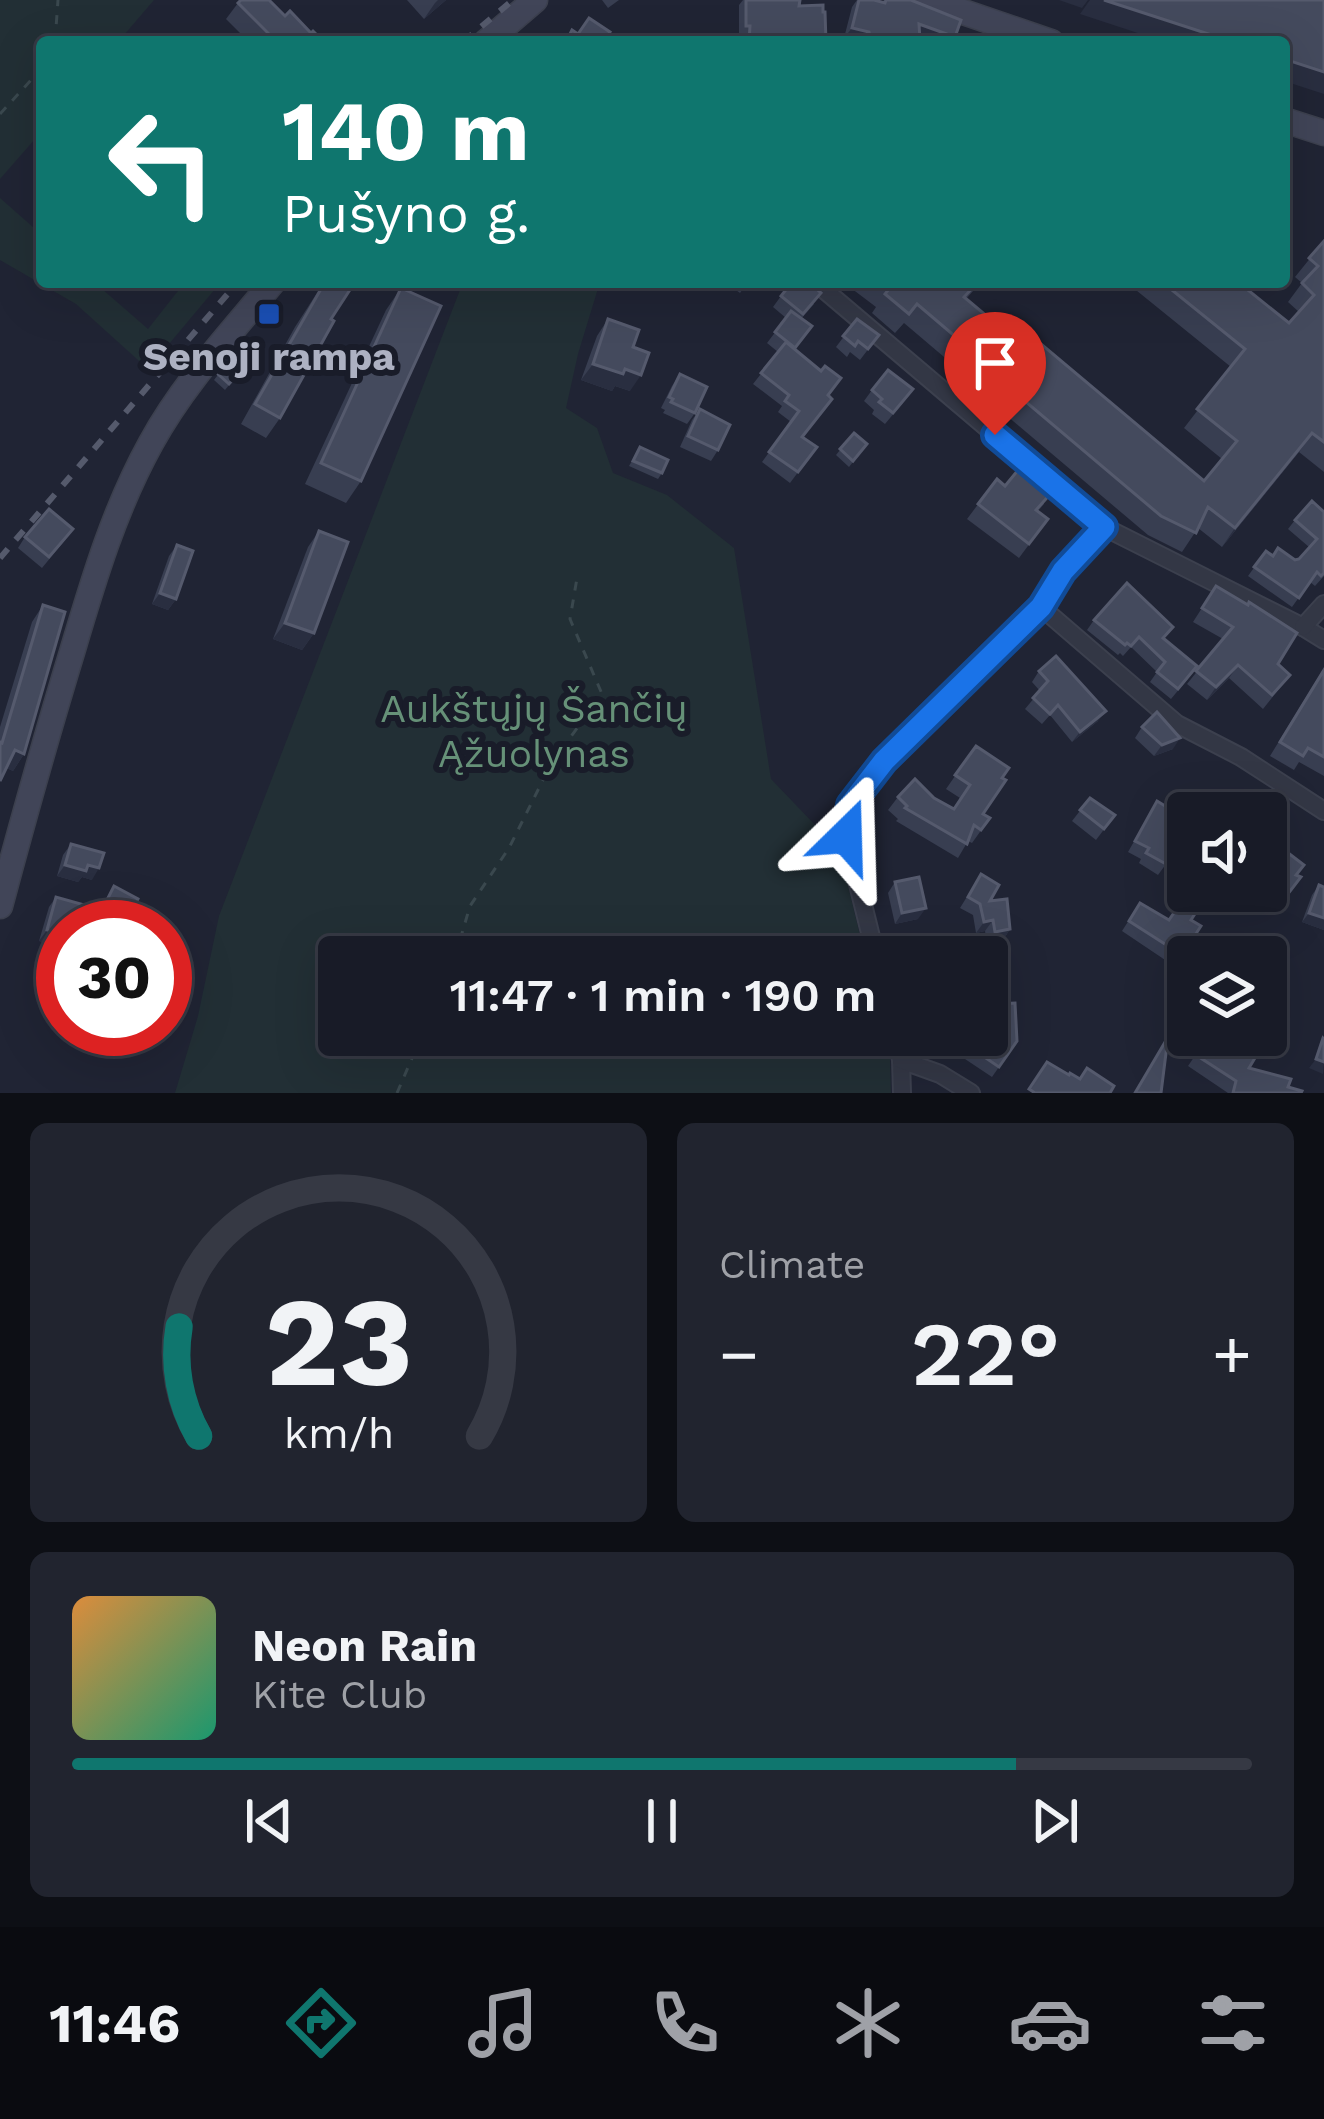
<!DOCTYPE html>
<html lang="en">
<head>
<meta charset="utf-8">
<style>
	body { margin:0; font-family:"Work Sans",sans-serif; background:#21242f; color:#f1f3f6; height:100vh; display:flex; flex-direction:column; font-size:45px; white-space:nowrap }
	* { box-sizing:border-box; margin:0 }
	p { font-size:39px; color:#9fa1a7 }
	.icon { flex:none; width:66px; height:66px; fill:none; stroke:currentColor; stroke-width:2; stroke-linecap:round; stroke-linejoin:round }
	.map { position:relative; height:1093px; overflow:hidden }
	.side { display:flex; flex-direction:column; gap:30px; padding:30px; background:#0d0f15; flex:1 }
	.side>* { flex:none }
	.hud { position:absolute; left:36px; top:36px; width:1254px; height:252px; border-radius:12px; box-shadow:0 12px 48px #0002,0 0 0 3px #363944; background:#0f766e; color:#fff; overflow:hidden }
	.fabs { position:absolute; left:1167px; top:792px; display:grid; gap:24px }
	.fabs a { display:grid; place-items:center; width:120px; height:120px; border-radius:12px; background:#181b27; box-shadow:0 12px 48px #0002,0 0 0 3px #363944; font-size:60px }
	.speed { position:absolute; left:36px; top:900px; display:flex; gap:24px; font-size:60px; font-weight:700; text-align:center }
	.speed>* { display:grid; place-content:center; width:156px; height:156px; border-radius:50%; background:#181b27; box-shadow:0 12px 48px #0002,0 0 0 3px #363944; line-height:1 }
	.speed .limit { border:18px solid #d22; background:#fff; color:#111 }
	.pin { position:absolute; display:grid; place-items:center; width:102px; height:102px; color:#fff; margin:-123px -51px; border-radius:50% 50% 50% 0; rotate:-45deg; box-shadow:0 0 12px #0007 }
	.pin .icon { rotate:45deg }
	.me { position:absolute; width:132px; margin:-66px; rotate:22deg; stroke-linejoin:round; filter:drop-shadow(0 0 9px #0008) }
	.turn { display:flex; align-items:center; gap:42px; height:252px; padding:0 48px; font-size:54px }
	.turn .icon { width:156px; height:156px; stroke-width:2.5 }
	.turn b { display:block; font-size:84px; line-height:102px }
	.big { font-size:90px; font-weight:600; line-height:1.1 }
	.side .widget { flex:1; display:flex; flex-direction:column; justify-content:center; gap:18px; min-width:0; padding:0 42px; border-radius:18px; background:#21242f }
	.side .dial { align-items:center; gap:0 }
	.dial svg { height:312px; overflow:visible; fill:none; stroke:#363944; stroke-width:7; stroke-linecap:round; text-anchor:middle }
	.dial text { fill:#f1f3f6; stroke:none }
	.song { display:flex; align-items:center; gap:36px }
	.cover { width:144px; height:144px; border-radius:18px; background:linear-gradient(135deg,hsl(30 70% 55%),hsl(160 70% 35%)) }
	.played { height:12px; border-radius:6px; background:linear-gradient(90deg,#0f766e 80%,#363944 80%) }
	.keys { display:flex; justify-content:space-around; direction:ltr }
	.heat { display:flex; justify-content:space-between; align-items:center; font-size:66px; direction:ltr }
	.side .tiles { flex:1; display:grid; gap:30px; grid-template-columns:1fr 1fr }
	.widget:last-child { grid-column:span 2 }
	.trip { position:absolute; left:318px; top:936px; width:690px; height:120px; border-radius:12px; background:#181b27; box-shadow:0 12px 48px #0002,0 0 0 3px #363944; font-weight:600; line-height:120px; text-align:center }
	.tab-bar { display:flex; height:192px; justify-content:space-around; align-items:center; background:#0a0b10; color:#9fa1a7 }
	.tab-bar .icon { width:84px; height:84px }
	.tab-bar .on { color:#0f766e }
	.tab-bar b { font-size:54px; color:#f1f3f6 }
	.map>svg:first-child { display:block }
	.green { fill:#222f35 }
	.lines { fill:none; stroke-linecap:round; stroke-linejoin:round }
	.street-casing { stroke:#3c404e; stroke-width:20 }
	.secondary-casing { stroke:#3c404e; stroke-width:27 }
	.path { stroke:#3a484e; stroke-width:3; stroke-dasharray:9 9; stroke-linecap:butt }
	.street { stroke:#333745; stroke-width:16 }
	.secondary { stroke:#414558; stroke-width:24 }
	.rail { stroke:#555a6c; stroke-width:6; stroke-dasharray:12 12; stroke-linecap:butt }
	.wall { fill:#383e51 }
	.shaded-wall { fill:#292e40 }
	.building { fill:#444a5d; stroke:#555a6d; stroke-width:3 }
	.route-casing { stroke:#114b97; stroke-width:30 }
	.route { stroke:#1a73e8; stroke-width:21 }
	.transit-dot { fill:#1a4fb4; stroke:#191c29; stroke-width:4.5 }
	.labels { text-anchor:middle; stroke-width:12; stroke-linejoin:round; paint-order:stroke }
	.poi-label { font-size:39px; font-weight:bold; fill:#adb1c2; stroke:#191c29 }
	.park-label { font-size:39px; fill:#669178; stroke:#191c29 }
</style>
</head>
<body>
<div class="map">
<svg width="1324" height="1093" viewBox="0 0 1324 1093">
	<rect width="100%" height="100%" fill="#202434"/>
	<g class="green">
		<path d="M0,0H154L118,42H42V131L0,179Z"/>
		<path d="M0,198L42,235V282H94L148,329L185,282H221L148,369L76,304L0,260Z"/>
		<path d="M463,282H600L578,354L566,408L597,428L613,473L667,495L734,548L771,779L840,851L865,957H339V1035H884L890,1057L891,1093H175L198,1016L219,916Z"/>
	</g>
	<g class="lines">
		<g class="street-casing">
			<g id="street">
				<path d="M815,282L1104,527L1303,627L1324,640"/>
				<path d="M1041,607L1177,724L1241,757L1324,811"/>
				<path d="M1303,627L1324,604"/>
				<path d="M876,957L846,836L850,805L884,761L1041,607L1063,571L1104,527"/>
				<path d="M895,1035L901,1060L902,1093"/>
				<path d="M901,1060L940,1074L971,1093"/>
			</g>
		</g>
		<g class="secondary-casing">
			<g id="secondary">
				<path d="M928,0L1051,42"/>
				<path d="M486,42L535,0"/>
				<path d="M1284,120L1324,133"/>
				<path d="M0,906C23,820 47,734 73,649C94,578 115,508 151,443C183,384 231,333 273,282"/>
			</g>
		</g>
		<g class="path">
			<path d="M55,42L58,0"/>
			<path d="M0,114L42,68"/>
			<path d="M455,957L470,906L509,848L551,764L602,694L570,619L577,578"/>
			<path d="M397,1093L422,1035"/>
		</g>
		<use href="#street" class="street"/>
		<use href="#secondary" class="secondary"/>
		<g class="rail">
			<path d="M463,42L513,0"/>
			<path d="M0,558L238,282"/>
		</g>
	</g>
	<g class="wall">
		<path d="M407,0H446L424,19Z"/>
		<path d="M602,0H619L608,8Z"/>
		<path d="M743,0H800L799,6L826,42H743V36H739V5Z"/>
		<path d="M857,0L882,2L884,0H911L920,40L919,42H859L844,38L852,7Z"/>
		<path d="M238,3L285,16L324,42H249L226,19Z"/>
		<path d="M1324,241V472L1299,452L1222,547L1198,528L1182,552L1148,535L987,399L990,396L904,323L895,333L872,313L876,307L843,282H981L966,299L1025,348L1204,481L1222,459L1184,428L1231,367L1126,282H1238L1289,323L1299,312L1288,302L1302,283L1295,277Z"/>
		<path d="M324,282H355L331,319L280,418L266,438L241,424L295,327Z"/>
		<path d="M725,282H748L740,293Z"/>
		<path d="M401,288L361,481L346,503L305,484L386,310Z"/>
		<path d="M781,296L814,304L801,319L795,349L828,396L803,437L817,447L790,483L762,462L791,422L778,412L782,406L753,384L778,352L767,343L786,318L773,307Z"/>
		<path d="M608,319L633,347L630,391L615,386L612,391L581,380L597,336Z"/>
		<path d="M857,319L879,335L860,360L850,352L847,357L836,347Z"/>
		<path d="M227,363L239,373L225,390L214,380Z"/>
		<path d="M680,374L695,413L687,424L663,413L665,410L661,408L672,386Z"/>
		<path d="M872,390L905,400L885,424L872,414L874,410L864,401Z"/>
		<path d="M700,409L718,450L711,461L680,447L692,420Z"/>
		<path d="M854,433L867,444L849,467L836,455Z"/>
		<path d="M640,447L662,473L658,479L629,466Z"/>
		<path d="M1039,477L1044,504L1038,511L1048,519L1019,558L967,519L997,479L1005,486Z"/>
		<path d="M1324,512V576L1315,586L1310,582L1292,607L1248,576L1266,551L1273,556L1295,560L1299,559L1309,547L1288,529L1295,520Z"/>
		<path d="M319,531L314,633L302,650L273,639L308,547Z"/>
		<path d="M25,537L65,540L42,568L18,548Z"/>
		<path d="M177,545L176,599L168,610L152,604L169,556Z"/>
		<path d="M1216,586L1278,664L1290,675L1263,709L1229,678L1207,700L1187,684L1223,639L1193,622Z"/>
		<path d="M43,605L24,754L13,771L7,768L0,781V727L32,622Z"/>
		<path d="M1094,620L1164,639L1190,676L1171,699L1150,682L1157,672L1131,647L1123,656L1120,653L1118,655L1087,630Z"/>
		<path d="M1324,668V776L1299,762L1294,770L1270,756Z"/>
		<path d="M1039,671L1098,721L1072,742L1050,715L1042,724L1025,709L1040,691L1032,682Z"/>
		<path d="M1142,727L1173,749L1154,756L1135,738Z"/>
		<path d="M976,746L983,814L990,818L972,843L968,841L958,858L896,821L898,819L888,810L898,797L934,798L954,809L960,798L946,789Z"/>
		<path d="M1090,798L1115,815L1096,840L1072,821Z"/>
		<path d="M1157,801L1166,864L1158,875L1139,863L1141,859L1128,852Z"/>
		<path d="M71,844L92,880L82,877L78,882L57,876L63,855Z"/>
		<path d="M981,874L990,901L1010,929L1003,940L987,943L985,931L976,933L973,915L960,908Z"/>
		<path d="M1296,875L1301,877L1273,914L1248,895L1252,891H1266Z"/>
		<path d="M895,882L918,919L895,924L888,893Z"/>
		<path d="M1319,885L1324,930L1302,922L1312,895Z"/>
		<path d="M114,886L125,927H63V947L39,941L49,907L56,897L100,909Z"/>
		<path d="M1188,891H1223L1207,911L1200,906L1191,920L1201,926L1174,966L1122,931L1140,903L1169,920Z"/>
		<path d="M922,945L948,949L957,957H915Z"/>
		<path d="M1266,1007L1249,1068L1301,1093H1228L1188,1066L1209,1035Z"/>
		<path d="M66,1029H114L102,1051L65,1033Z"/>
		<path d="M942,1035H987L1017,1041L992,1077L938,1041Z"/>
	</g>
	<g class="shaded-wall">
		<path d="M438,0H446L424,19L435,3Z"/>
		<path d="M1059,0H1088L1082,8Z"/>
		<path d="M1090,0H1104L1233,42H1165L1080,14Z"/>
		<path d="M919,24L955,37L951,42H932L912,35Z"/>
		<path d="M852,28L869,32L862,42L844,38Z"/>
		<path d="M1284,59L1324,72V94L1284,81Z"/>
		<path d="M593,364L625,369L641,375L630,391L615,386L612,391L581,380Z"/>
		<path d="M1312,433L1299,452L1222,547L1235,528Z"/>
		<path d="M160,593L176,599L168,610L152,604Z"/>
		<path d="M285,623L314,633L302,650L273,639Z"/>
		<path d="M1238,665L1229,678L1207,700L1216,687Z"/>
		<path d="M1106,711L1098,721L1072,742L1080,732Z"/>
		<path d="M1180,738L1173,749L1154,756L1162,745Z"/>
		<path d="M15,750L24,754L13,771L4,767Z"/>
		<path d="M65,865H88L99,868L92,880L82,877L78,882L57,876Z"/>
		<path d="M926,908L918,919L895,924L902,913Z"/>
		<path d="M1309,913L1324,918V930L1302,922Z"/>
		<path d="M993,920L985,931L976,933L984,922Z"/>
		<path d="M1010,929L1003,940L987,943L995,932Z"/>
		<path d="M47,930L63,934V947L39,941Z"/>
		<path d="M1316,1059L1324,1062L1323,1074L1309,1068Z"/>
	</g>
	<g class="building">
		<path d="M241,0H269L285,16L290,11L311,33L313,31L324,42H277L238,3Z"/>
		<path d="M746,0H800L799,6L823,5V12H825L826,42H749L750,26H746Z"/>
		<path d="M859,0H874L885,3L886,0H911L961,20L955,37L919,24L920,40L871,42L869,32L852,28Z"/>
		<path d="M1104,0H1324V72L1284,59V42H1233Z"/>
		<path d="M589,18L610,32L603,42H566L572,30L578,34Z"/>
		<path d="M1324,241V442L1312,433L1235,528L1208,507L1196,533L1161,516L1000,380L1003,377L917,304L909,314L885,294L889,289L881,282H978L964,297L1025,348L1034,338L1204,481L1237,441L1197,409L1245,349L1162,282H1238L1289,323L1314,295L1302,283L1318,266L1309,258Z"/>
		<path d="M325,282H355L331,319L334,321L280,418L255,404Z"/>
		<path d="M792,282H809L821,293L803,314L781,296Z"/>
		<path d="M401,288L441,306L361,481L321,463Z"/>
		<path d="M791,311L812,326L795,348L775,332Z"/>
		<path d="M608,319L639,330L633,347L649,353L641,375L625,369L623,374L593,364Z"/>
		<path d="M857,319L879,335L868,349L858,341L855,346L843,336Z"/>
		<path d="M786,342L821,371L825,366L841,378L828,395L832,399L802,437L817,447L798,472L769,452L799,411L785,401L789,395L761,373Z"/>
		<path d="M227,363L239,373L229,384L218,374Z"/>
		<path d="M888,370L913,389L893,413L879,402L882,399L872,390Z"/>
		<path d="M680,374L707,387L695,413L671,402L673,399L669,397Z"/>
		<path d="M700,409L730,425L718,450L688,436Z"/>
		<path d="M854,433L867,444L853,461L840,449Z"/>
		<path d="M640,447L668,460L662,473L633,461Z"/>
		<path d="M1027,459L1043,471L1038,476L1054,490L1036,510L1048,519L1029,544L978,504L997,479L1005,486Z"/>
		<path d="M1312,501L1324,512V573L1321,576L1317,572L1299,598L1254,567L1266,551L1273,556L1278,548L1295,560L1299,559L1317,539L1295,520Z"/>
		<path d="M49,509L73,529L49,557L25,537Z"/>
		<path d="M319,531L348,542L314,633L285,623Z"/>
		<path d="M177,545L193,551L176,599L160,593Z"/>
		<path d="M1127,583L1173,627L1163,638L1197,666L1178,689L1157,672L1165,662L1139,637L1131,646L1127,643L1125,645L1094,620Z"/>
		<path d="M1216,586L1248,605L1249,602L1297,633L1278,664L1290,675L1272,695L1238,665L1216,687L1196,671L1233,627L1202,608Z"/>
		<path d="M43,605L65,612L24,754L15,750L0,781V742L2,743Z"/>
		<path d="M1056,656L1106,711L1080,732L1058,705L1050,714L1033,698L1048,681L1039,671Z"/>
		<path d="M1324,670V757L1308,748L1303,756L1280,742Z"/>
		<path d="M1157,712L1180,738L1162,745L1142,727Z"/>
		<path d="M976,746L1009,768L1002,778L1006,780L983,814L990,818L981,830L974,825L967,844L905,808L907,806L898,797L915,779L934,798L954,809L970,785L955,775Z"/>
		<path d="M1090,798L1115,815L1104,829L1080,810Z"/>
		<path d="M1157,801L1188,820V827L1166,864L1146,853L1149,848L1135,841Z"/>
		<path d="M1210,804L1225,813H1204Z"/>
		<path d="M71,844L104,853L99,868L88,865L86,871L65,865Z"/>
		<path d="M1283,849L1304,865L1296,875L1301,877L1281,903L1265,891L1266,872Z"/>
		<path d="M981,874L999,885L990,901L1007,899L1010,929L995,932L993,920L984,922L980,904L968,897Z"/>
		<path d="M919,877L926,908L902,913L895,882Z"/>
		<path d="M1319,885L1324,887V918L1309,913Z"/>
		<path d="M114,886L138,899L125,927H63V934L47,930L56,897L102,910Z"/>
		<path d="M1189,891H1222L1215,900L1207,895L1191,920L1201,926L1182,955L1129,921L1140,903L1169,920Z"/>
		<path d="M946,939L948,949L955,948L957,957H920V955H924L922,945Z"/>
		<path d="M1266,986L1276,992L1266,1007L1280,1016L1249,1068L1291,1079L1288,1087L1302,1091L1301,1093H1233L1236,1081L1196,1055L1209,1035H1266Z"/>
		<path d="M987,1000L993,1004L1015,1003L1017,1041L999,1067L952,1035H987Z"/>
		<path d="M87,1029H114L109,1040Z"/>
		<path d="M1168,1037L1161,1093H1135Z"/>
		<path d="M1323,1038L1324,1039V1062L1316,1059Z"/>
		<path d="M1047,1062L1069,1075L1070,1073L1080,1079L1087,1068L1114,1086L1110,1093H1035L1029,1089Z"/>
	</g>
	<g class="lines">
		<g class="route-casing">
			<path id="route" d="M846,836L850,805L884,761L1041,607L1063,571L1104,527L995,435"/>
		</g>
		<use href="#route" class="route"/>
	</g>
	<rect class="transit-dot" x="257" y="302" width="24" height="24" rx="6"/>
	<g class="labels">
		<g class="poi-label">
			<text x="269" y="370">Senoji rampa</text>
		</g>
		<g class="park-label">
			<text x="534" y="722">Aukštųjų Šančių<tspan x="534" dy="45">Ąžuolynas</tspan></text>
		</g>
	</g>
</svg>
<div class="fabs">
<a><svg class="icon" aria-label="sound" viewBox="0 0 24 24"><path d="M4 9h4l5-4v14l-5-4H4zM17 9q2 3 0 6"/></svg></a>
<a><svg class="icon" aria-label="layers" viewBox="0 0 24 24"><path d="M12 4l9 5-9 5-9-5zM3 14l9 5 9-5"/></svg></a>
</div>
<div class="speed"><div class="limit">30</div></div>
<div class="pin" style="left:995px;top:435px;background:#d93025"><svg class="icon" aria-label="arrive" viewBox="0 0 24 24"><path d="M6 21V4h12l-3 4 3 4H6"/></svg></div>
<svg class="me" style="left:846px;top:836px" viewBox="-20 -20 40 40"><path d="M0-17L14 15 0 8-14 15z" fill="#1a73e8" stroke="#fff" stroke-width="4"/></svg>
<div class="trip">11:47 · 1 min · 190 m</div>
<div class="hud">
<div class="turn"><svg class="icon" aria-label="left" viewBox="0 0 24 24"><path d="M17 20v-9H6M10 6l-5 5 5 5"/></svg><div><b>140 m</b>Pušyno g.</div></div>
</div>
</div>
<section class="side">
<div class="tiles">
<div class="widget dial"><svg viewBox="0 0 100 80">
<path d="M14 69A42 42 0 1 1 86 69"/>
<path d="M14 69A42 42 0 0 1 9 41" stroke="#0f766e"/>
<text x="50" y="56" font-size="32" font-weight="700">23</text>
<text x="50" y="72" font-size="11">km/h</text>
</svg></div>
<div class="widget"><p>Climate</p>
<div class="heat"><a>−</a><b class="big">22°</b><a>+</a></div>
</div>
<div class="widget">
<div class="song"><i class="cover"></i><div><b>Neon Rain</b><p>Kite Club</p></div></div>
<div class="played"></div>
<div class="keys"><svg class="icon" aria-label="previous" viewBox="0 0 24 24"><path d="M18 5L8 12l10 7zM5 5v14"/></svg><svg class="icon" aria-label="pause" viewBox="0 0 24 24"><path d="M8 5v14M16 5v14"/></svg><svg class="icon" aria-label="next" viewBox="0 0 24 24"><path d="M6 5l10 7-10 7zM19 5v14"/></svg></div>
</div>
</div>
</section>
<nav class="tab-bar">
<b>11:46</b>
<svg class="icon on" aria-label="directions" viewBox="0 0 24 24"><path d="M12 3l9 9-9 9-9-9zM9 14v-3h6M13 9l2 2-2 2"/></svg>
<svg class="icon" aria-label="music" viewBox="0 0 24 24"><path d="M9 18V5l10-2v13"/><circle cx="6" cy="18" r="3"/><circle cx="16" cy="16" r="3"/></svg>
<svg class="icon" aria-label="phone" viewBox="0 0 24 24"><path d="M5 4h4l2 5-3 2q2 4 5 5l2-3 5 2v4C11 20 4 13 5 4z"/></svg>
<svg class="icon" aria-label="climate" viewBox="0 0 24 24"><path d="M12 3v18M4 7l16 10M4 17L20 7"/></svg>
<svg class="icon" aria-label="car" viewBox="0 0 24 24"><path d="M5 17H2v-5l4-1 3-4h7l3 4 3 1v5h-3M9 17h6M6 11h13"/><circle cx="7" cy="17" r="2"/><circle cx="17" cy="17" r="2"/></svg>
<svg class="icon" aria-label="filters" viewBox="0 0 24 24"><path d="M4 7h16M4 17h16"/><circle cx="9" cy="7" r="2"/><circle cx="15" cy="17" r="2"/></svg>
</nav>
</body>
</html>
